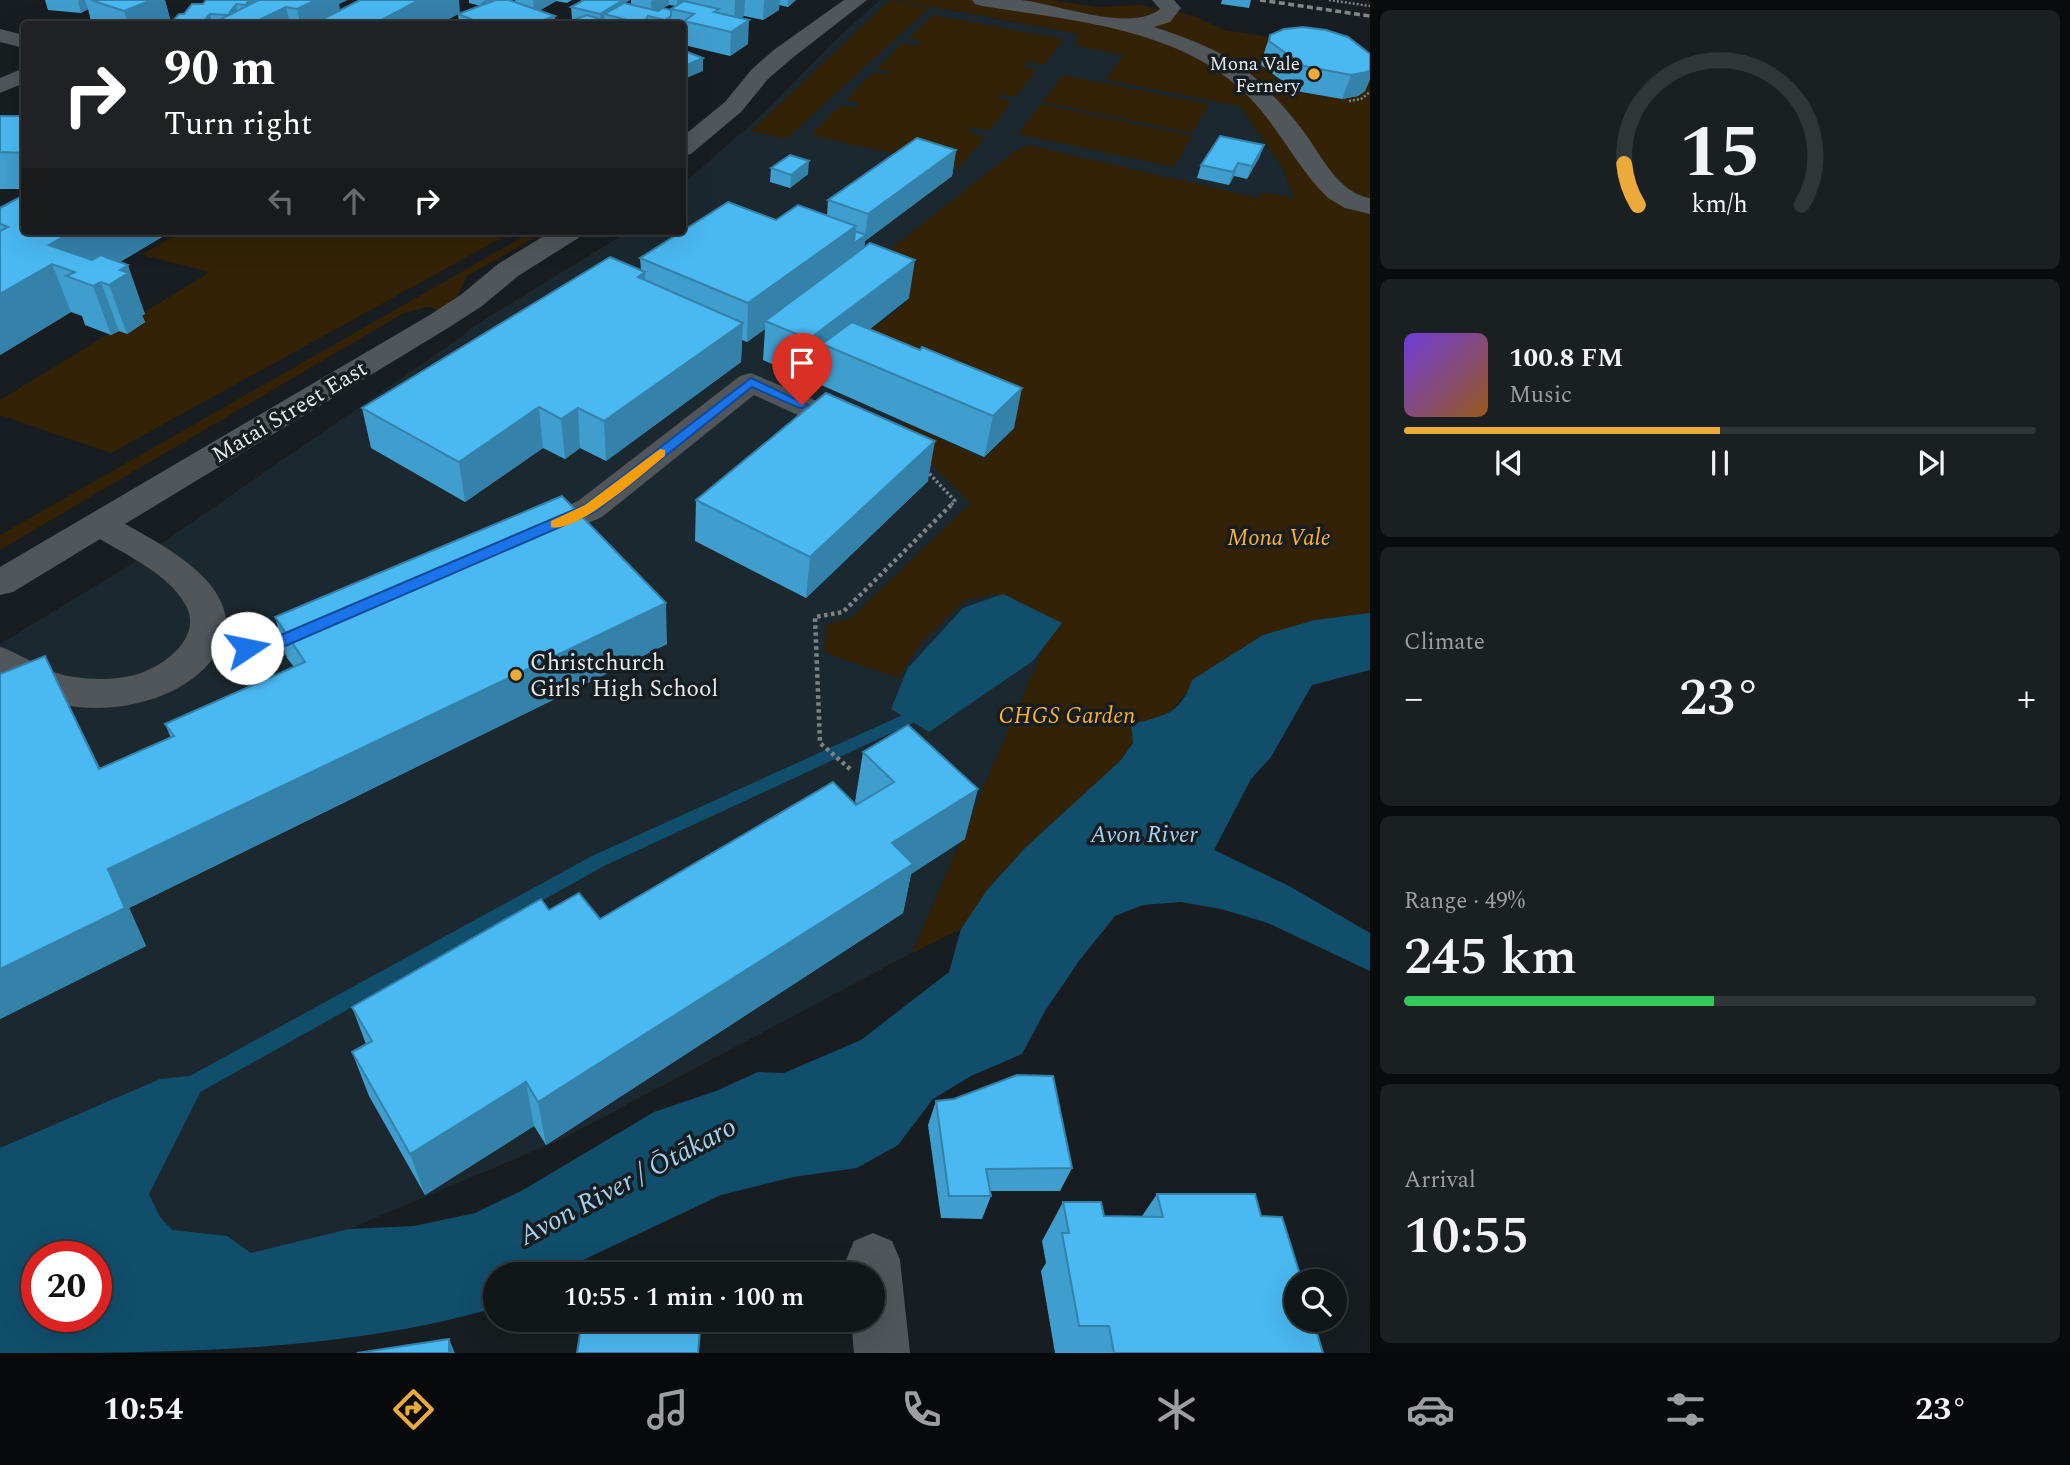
<!DOCTYPE html>
<html lang="en">
<head>
<meta charset="utf-8">
<style>
	body { margin:0; font-family:Spectral,serif; background:#1a1f21; color:#f1f3f6; height:100vh; display:flex; flex-direction:column; font-size:26px; white-space:nowrap }
	* { box-sizing:border-box; margin:0 }
	p { font-size:23px; color:#9c9fa2 }
	.icon { flex:none; width:38px; height:38px; fill:none; stroke:currentColor; stroke-width:2; stroke-linecap:round; stroke-linejoin:round }
	.map { position:relative; flex:1; overflow:hidden }
	.panel { display:flex; flex-direction:column; gap:10px; padding:10px; background:#090c0d; width:700px }
	.panel>* { flex:none }
	.top-card { position:absolute; left:21px; top:21px; width:665px; height:214px; border-radius:7px; box-shadow:0 7px 28px #0002,0 0 0 2px #303537; background:#202124; color:#fff; overflow:hidden }
	.tools { position:absolute; left:1284px; top:1269px; display:grid; gap:14px }
	.tools a { display:grid; place-items:center; width:63px; height:63px; border-radius:50%; background:#111618; box-shadow:0 7px 28px #0002,0 0 0 2px #303537; font-size:35px }
	.speed { position:absolute; left:21px; top:1241px; display:flex; gap:14px; font-size:35px; font-weight:700; text-align:center }
	.speed>* { display:grid; place-content:center; width:91px; height:91px; border-radius:50%; background:#111618; box-shadow:0 7px 28px #0002,0 0 0 2px #303537; line-height:1 }
	.speed .limit { border:10px solid #d22; background:#fff; color:#111 }
	.pin { position:absolute; display:grid; place-items:center; width:60px; height:60px; color:#fff; margin:-72px -30px; border-radius:50% 50% 50% 0; rotate:-45deg; box-shadow:0 0 7px #0007 }
	.pin .icon { rotate:45deg }
	.me { position:absolute; width:77px; margin:-38px; rotate:79deg; stroke-linejoin:round; filter:drop-shadow(0 0 5px #0008) }
	.turn { display:flex; align-items:center; gap:24px; height:147px; padding:0 28px; font-size:32px }
	.turn .icon { width:91px; height:91px; stroke-width:2.5 }
	.turn b { display:block; font-size:49px; line-height:60px }
	.lanes { display:flex; align-items:center; height:66px; padding:0 28px; background:#0003; justify-content:center; gap:35px; direction:ltr }
	.lanes .off { opacity:.35 }
	.big { font-size:52px; font-weight:600; line-height:1.1 }
	.panel .card { flex:1; display:flex; flex-direction:column; justify-content:center; gap:10px; min-width:0; padding:0 24px; border-radius:10px; background:#1a1f21 }
	.panel .dial { align-items:center; gap:0 }
	.dial svg { height:182px; overflow:visible; fill:none; stroke:#303537; stroke-width:7; stroke-linecap:round; text-anchor:middle }
	.dial text { fill:#f1f3f6; stroke:none }
	.song { display:flex; align-items:center; gap:21px }
	.cover { width:84px; height:84px; border-radius:10px; background:linear-gradient(135deg,hsl(260 70% 55%),hsl(30 70% 35%)) }
	.played { height:7px; border-radius:4px; background:linear-gradient(90deg,#ebaa39 50%,#303537 50%) }
	.keys { display:flex; justify-content:space-around; direction:ltr }
	.heat { display:flex; justify-content:space-between; align-items:center; font-size:38px; direction:ltr }
	.charge { height:10px; border-radius:5px; background:linear-gradient(90deg,#34c759 49%,#303537 0) }
	.trip { position:absolute; left:483px; top:1262px; width:402px; height:70px; border-radius:35px; background:#111618; box-shadow:0 7px 28px #0002,0 0 0 2px #303537; font-weight:600; line-height:70px; text-align:center }
	.tab-bar { display:flex; height:112px; justify-content:space-around; align-items:center; background:#07090a; color:#9c9fa2 }
	.tab-bar .icon { width:49px; height:49px }
	.tab-bar .selected { color:#ebaa39 }
	.tab-bar b { font-size:32px; color:#f1f3f6 }
	main { display:flex; flex:1; min-height:0 }
	.map>svg:first-child { display:block }
	.built { fill:#1c282f; fill-rule:evenodd }
	.green { fill:#332205 }
	.water { fill:#114e6c; fill-rule:evenodd }
	.lines { fill:none; stroke-linecap:round; stroke-linejoin:round }
	.stream { fill:#114e6c; fill-rule:evenodd }
	.path-far2 { stroke:#7d8284; stroke-width:2.5; stroke-dasharray:2 2; stroke-linecap:butt }
	.path-far1 { stroke:#7d8284; stroke-width:3.5; stroke-dasharray:2.5 2.5; stroke-linecap:butt }
	.path { stroke:#7d8284; stroke-width:4.5; stroke-dasharray:3.5 3.5; stroke-linecap:butt }
	.minor { fill:#50565a; fill-rule:evenodd }
	.rail { stroke:#82878a; stroke-width:3.5; stroke-dasharray:6 3.5; stroke-linecap:butt }
	.wall { fill:#409ecf; fill-rule:evenodd }
	.shaded-wall { fill:#3481a9 }
	.building { fill:#4ab8f1; stroke:#3481a9; stroke-width:2 }
	.route { fill:#1a73e8; stroke:#114b97; stroke-width:2 }
	.slow { fill:#f59e0b }
	.poi-dot { fill:#ebaa39; stroke:#171d20; stroke-width:2.5 }
	.labels { text-anchor:middle; stroke-width:7; stroke-linejoin:round; paint-order:stroke }
	.far-poi-label { font-size:19px; fill:#e6eaec; stroke:#171d20; text-anchor:end }
	.street-label { font-size:23px; fill:#e6eaec; stroke:#171d20 }
	.park-label { font-size:23px; font-style:italic; fill:#fbb22d; stroke:#171d20 }
	.poi-label { font-size:23px; fill:#e6eaec; stroke:#171d20; text-anchor:start }
	.water-label { font-size:24px; font-style:italic; fill:#a3d2ef; stroke:#171d20 }
	.near-water-label { font-size:28px; font-style:italic; fill:#a3d2ef; stroke:#171d20 }
</style>
</head>
<body>
<main>
<div class="map">
<svg width="1370" height="1353" viewBox="0 0 1370 1353">
	<rect width="100%" height="100%" fill="#171d20"/>
	<path class="built" d="M880,0H896L1079,34L1240,106L1282,167L1294,198L1083,560L912,953L560,1140L349,1229L0,1353V644L130,565L461,337L471,328L629,231H682L683,184L767,110L831,44ZM37,1256H96V1316H37Z"/>
	<g class="green">
		<path d="M890,0L929,8L786,139L751,131Z"/>
		<path d="M896,0H1050L1096,7L1140,5L1195,16L1224,30L1370,52V613L1187,692L1167,716L1148,719L1120,761L1025,848L987,890L961,929L912,953L1053,627L995,594L966,600L923,640L898,678L824,652L827,624L851,618L971,503L913,446L890,434L905,423L984,459L1014,429L840,355L910,299L855,277L1015,151L1028,145L1258,198L1262,192L1294,198L1282,167L1240,106L1106,80L1123,55L1075,45L1079,34Z"/>
		<path d="M933,15L1064,39L1044,65L1027,61L1023,67L1037,70L1015,97L999,94L997,98L1012,101L989,131L971,127L967,132L985,137L959,168L811,135L841,105L855,108L859,103L846,100L873,72L888,75L891,72L877,69L902,43L917,46L921,41L909,38Z"/>
		<path d="M1063,75L1209,104L1192,133L1042,102Z"/>
		<path d="M1041,104L1192,136L1174,167L1018,134Z"/>
		<path d="M181,231H514L111,453L0,415V400L210,272L142,255Z"/>
		<path d="M533,231H546L467,276L458,296L437,310L428,307L404,313L0,550V535Z"/>
	</g>
	<g class="water">
		<path d="M1003,594L1062,623L1033,661L929,732L891,709L908,668L963,608Z"/>
		<path d="M1370,613V670L1312,685L1271,757L1251,779L1214,850L1289,886L1370,933V971L1268,923L1221,909L1181,902L1143,905L1115,916L1079,961L1045,1011L1022,1054L971,1076L933,1099L898,1145L857,1168L793,1177L721,1195L583,1260L561,1274H495V1308C338,1353 165,1353 0,1353V1148L160,1079L190,1076L200,1093L149,1194L160,1217L172,1230L227,1236L251,1253L349,1229L414,1226L475,1213L523,1190L654,1112L716,1091L758,1072L784,1073L861,1040L949,972L961,929L987,890L1025,848L1120,761L1133,743L1131,725C1163,714 1179,718 1192,680L1263,635L1315,620ZM37,1256H96V1316H37Z"/>
	</g>
	<g class="lines">
		<path class="stream" d="M907,713L913,715L915,719L913,723L604,866L202,1091L180,1106L173,1103L170,1096L173,1089L188,1077L592,856Z"/>
		<g class="path-far2">
			<path d="M1329,0L1370,6"/>
			<path d="M1349,101L1361,99L1370,92"/>
		</g>
		<path class="path-far1" d="M926,470L955,501L950,506"/>
		<path class="path" d="M850,769L820,743L815,617L843,612L952,504"/>
		<g class="minor">
			<path d="M844,0H867L791,59L768,79L741,112L691,154L682,156V137L725,102L752,69L775,49Z"/>
			<path d="M972,0C988,0 1005,0 1021,0C1058,4 1130,33 1160,9L1152,0H1174L1181,8L1170,22L1154,27C1190,39 1225,51 1254,77C1272,93 1289,112 1304,132C1321,155 1338,193 1370,198V214L1345,208L1328,198C1298,169 1280,129 1249,97C1182,28 1073,21 982,6L975,4Z"/>
			<path d="M0,29L24,35V48L0,42Z"/>
			<path d="M24,68V83L0,93V78Z"/>
			<path d="M552,231H584L580,237L518,276L482,306L448,328L125,524C161,544 231,580 226,629C277,647 305,600 344,612L349,621C338,641 278,661 254,661C241,661 229,658 216,654C187,698 120,714 70,706C46,701 22,691 0,679V647C25,655 47,674 74,677C94,680 119,680 138,674C166,665 204,636 185,604C168,574 128,556 100,539L13,592L0,595V567L428,316L462,294L498,264Z"/>
			<path d="M751,373L866,422L871,429L866,436L855,439L844,436L754,395L602,517L543,543L531,546L519,543L514,535L519,527L578,501L740,376Z"/>
			<path d="M873,1233L892,1241L900,1260L910,1353H854L851,1320H873V1274H847L846,1260L854,1241Z"/>
		</g>
		<path class="rail" d="M1260,0L1370,16"/>
	</g>
	<g class="wall">
		<path d="M45,0H165L170,19L155,24H102L91,21L88,9L81,13L48,10Z"/>
		<path d="M206,0H347L339,4L340,11L460,13L481,6L469,3V0H509L515,2V0H572L567,3L556,1L540,10L556,24H459L458,14L440,24H170L184,14L203,4Z"/>
		<path d="M581,0H630L625,3L631,5V0H796L788,7L779,5V10L763,20L744,16L741,18L748,44L730,56L684,45L682,24H562L574,20L572,19L571,7L581,2ZM669,5L676,6L671,10L656,11Z"/>
		<path d="M1222,0H1251L1249,8L1221,4Z"/>
		<path d="M1270,35L1370,54V79L1365,91L1358,96L1342,99L1296,91L1261,65L1262,59Z"/>
		<rect x="0" y="116" width="24" height="73"/>
		<path d="M1264,145L1259,158L1247,179L1234,176L1229,185L1197,178L1201,165Z"/>
		<path d="M956,150L952,176L865,241L864,247L909,298L870,329L1014,428L984,457L819,384L820,368L806,379L763,360L765,329L747,342L742,340L741,362L606,461L580,448L565,459L543,448L465,502L371,448L362,408L641,270L640,258L776,220L827,216L828,200Z"/>
		<path d="M771,168L808,174L790,188L770,182Z"/>
		<path d="M0,207L24,231H172L120,262L145,314L142,315L145,322L127,334L119,331L111,335L85,325L82,316L71,312L0,355Z"/>
		<path d="M928,481L806,598L695,541L696,500Z"/>
		<path d="M275,617L667,644L129,908L146,946L0,1019V674L45,656L100,768L171,738L165,724L294,667L287,658Z"/>
		<path d="M863,752L965,839L911,874L903,913L546,1145L534,1126L425,1195L369,1096L352,1052L366,1044L352,1007L549,910L600,919L856,805L857,804L855,802Z"/>
		<path d="M936,1101L1072,1168L1060,1191H990L991,1196L982,1219L941,1218L928,1125Z"/>
		<path d="M1157,1194L1261,1216L1323,1353H1055L1041,1271L1046,1263L1042,1241L1063,1202L1104,1216H1142Z"/>
	</g>
	<g class="shaded-wall">
		<path d="M80,0H85L88,9L81,13L78,1Z"/>
		<path d="M152,0H165L170,19L155,24H128L124,11Z"/>
		<path d="M249,0H255L257,5L248,16L246,5Z"/>
		<path d="M316,0H347L339,4L340,13L318,24H300L297,9Z"/>
		<path d="M419,0H459L460,13L440,24H374Z"/>
		<path d="M533,0H556V1L534,14Z"/>
		<path d="M623,0H630L604,14L605,23L601,24L600,14Z"/>
		<path d="M654,0H669V5L652,13L651,1Z"/>
		<path d="M677,0H686L677,6Z"/>
		<path d="M735,0H745L744,16L734,22Z"/>
		<path d="M764,0H780L779,10L763,20Z"/>
		<path d="M788,0H796L788,7Z"/>
		<path d="M236,4L238,16L232,24L228,15Z"/>
		<path d="M286,7L290,24H253L255,22Z"/>
		<path d="M210,14L212,24H201Z"/>
		<path d="M555,16L556,24H532Z"/>
		<path d="M648,16V24H643Z"/>
		<path d="M671,16L672,24H665V20Z"/>
		<path d="M749,20L748,44L730,56L731,32Z"/>
		<path d="M703,58V71L682,80V67Z"/>
		<path d="M1370,70V79L1365,91L1358,96L1342,99L1351,75Z"/>
		<path d="M1264,145L1259,158L1247,179L1252,166Z"/>
		<path d="M956,150L952,176L865,241L864,248L765,321V329L747,342L748,303L856,226L854,243L865,235L868,214Z"/>
		<path d="M809,161L808,174L790,188L791,175Z"/>
		<path d="M1238,163L1234,176L1229,185L1233,172Z"/>
		<path d="M73,231H172L84,283L49,245Z"/>
		<path d="M915,260L909,298L840,352L822,344L820,368L806,379L809,339Z"/>
		<path d="M52,264L71,312L0,355V294Z"/>
		<path d="M128,265L145,314L142,315L145,322L127,334L109,285L120,270Z"/>
		<path d="M645,272L646,311L638,277Z"/>
		<path d="M101,282L119,331L111,335L93,286Z"/>
		<path d="M743,323L741,362L606,461L604,421Z"/>
		<path d="M1022,388L1014,428L984,457L993,416Z"/>
		<path d="M539,407L543,448L465,502L459,462Z"/>
		<path d="M578,408L580,448L565,459L561,419Z"/>
		<path d="M935,441L928,481L806,598L810,557Z"/>
		<path d="M666,603L667,644L129,908L146,946L0,1019V969L108,869Z"/>
		<path d="M45,656L65,697L119,809L99,769Z"/>
		<path d="M978,789L965,839L911,874L903,913L546,1145L538,1102L892,843Z"/>
		<path d="M526,1082L534,1126L425,1195L410,1154Z"/>
		<path d="M449,1339L455,1353H449Z"/>
	</g>
	<g class="building">
		<path d="M91,0H152L124,11Z"/>
		<path d="M206,0H249L246,5L236,4L228,15L210,14L201,24H170L179,14H184L192,4H203Z"/>
		<path d="M259,0H316L297,9L286,7L255,22L258,23L253,24H213V23Z"/>
		<path d="M360,0H419L374,24H313Z"/>
		<path d="M487,0H496L486,3H483Z"/>
		<path d="M496,0H509L555,16L532,24H497L493,23L483,24L458,14Z"/>
		<path d="M584,0H623L600,14L571,7Z"/>
		<path d="M684,1L719,9L714,12L749,20L731,32L684,21L694,14L671,9Z"/>
		<path d="M624,3L658,11L663,8L671,10V16L665,20L648,16L643,24L604,14Z"/>
		<path d="M587,15L616,24H562Z"/>
		<path d="M1303,27L1326,30L1348,37L1370,54V70L1367,72L1351,75L1304,66L1269,41L1270,35L1284,29Z"/>
		<path d="M682,50L703,58L682,67Z"/>
		<path d="M0,116H24V153L0,152Z"/>
		<path d="M1220,136L1264,145L1252,166L1238,163L1233,172L1201,165Z"/>
		<path d="M917,138L956,150L868,214L828,200Z"/>
		<path d="M790,155L809,161L791,175L771,168Z"/>
		<path d="M24,195V231H73L49,245L92,260L101,255L111,259L128,265L120,270L128,273L109,285L101,282L93,286L66,276L75,272L52,264L0,294V231L8,227L0,224V208Z"/>
		<path d="M728,202L776,220L798,205L856,226L748,303L640,258Z"/>
		<path d="M855,231L866,235L854,243Z"/>
		<path d="M870,243L915,260L809,339L765,321Z"/>
		<path d="M610,257L645,272L638,277L743,323L604,421L578,408L561,419L539,407L459,462L362,408Z"/>
		<path d="M852,322L920,350L922,347L1022,388L993,416L822,344Z"/>
		<path d="M826,393L935,441L810,557L696,500Z"/>
		<path d="M562,496L666,603L108,869L125,908L0,969V674L45,656L99,769L174,736L165,724L305,662L275,617Z"/>
		<path d="M908,725L978,789L892,843L913,864L538,1102L526,1082L410,1154L352,1052L372,1041L352,1007L541,899L549,910L579,893L600,919L833,782L856,805L894,782L863,752Z"/>
		<path d="M1017,1075L1053,1076L1072,1168L986,1169L991,1196H949L936,1101L954,1099Z"/>
		<path d="M1157,1194H1255L1261,1216L1282,1217L1302,1281H1297V1320H1313L1323,1353H1114L1109,1326H1079L1062,1233H1069L1063,1202H1101L1104,1216L1163,1217Z"/>
		<path d="M582,1320H701L698,1353H577Z"/>
		<path d="M449,1339V1353H357Z"/>
	</g>
	<path class="route" d="M751,378L808,405L802,408L797,407L752,387L595,512L269,653L247,654L239,648L247,643H262L585,505Z"/>
	<path class="slow" d="M660,449L665,450V456C643,473 577,534 551,527V521L585,505Z"/>
	<g class="poi-dot">
		<circle cx="1314" cy="74" r="7"/>
		<circle cx="516" cy="675" r="7"/>
	</g>
	<g class="labels">
		<g class="far-poi-label">
			<text x="1300" y="70">Mona Vale<tspan x="1300" dy="22">Fernery</tspan></text>
		</g>
		<g class="street-label">
			<text transform="translate(289 411) rotate(-31)" y="8">Matai Street East</text>
		</g>
		<g class="park-label">
			<text x="1279" y="545">Mona Vale</text>
			<text x="1067" y="723">CHGS Garden</text>
		</g>
		<g class="poi-label">
			<text x="530" y="670">Christchurch<tspan x="530" dy="26">Girls' High School</tspan></text>
		</g>
		<g class="water-label">
			<text x="1144" y="842">Avon River</text>
		</g>
		<g class="near-water-label">
			<text transform="translate(627 1180) rotate(-28)" y="10">Avon River / Ōtākaro</text>
		</g>
	</g>
</svg>
<div class="tools">
<a><svg class="icon" aria-label="search" viewBox="0 0 24 24"><circle cx="10" cy="10" r="6"/><path d="M15 15l6 6"/></svg></a>
</div>
<div class="speed"><div class="limit">20</div></div>
<div class="pin" style="left:802px;top:405px;background:#d93025"><svg class="icon" aria-label="arrive" viewBox="0 0 24 24"><path d="M6 21V4h12l-3 4 3 4H6"/></svg></div>
<svg class="me" style="left:247px;top:648px" viewBox="-20 -20 40 40"><circle r="19" fill="#fff"/><path d="M0-13L10 11 0 6-10 11z" fill="#1a73e8"/></svg>
<div class="trip">10:55 · 1 min · 100 m</div>
<div class="top-card">
<div class="turn"><svg class="icon" aria-label="right" viewBox="0 0 24 24"><path d="M7 20v-9h11M14 6l5 5-5 5"/></svg><div><b>90 m</b>Turn right</div></div>
<div class="lanes"><svg class="icon off" aria-label="left" viewBox="0 0 24 24"><path d="M17 20v-9H6M10 6l-5 5 5 5"/></svg><svg class="icon off" aria-label="ahead" viewBox="0 0 24 24"><path d="M12 20V5M6 11l6-6 6 6"/></svg><svg class="icon" aria-label="right" viewBox="0 0 24 24"><path d="M7 20v-9h11M14 6l5 5-5 5"/></svg></div>
</div>
</div>
<section class="panel">
<div class="card dial"><svg viewBox="0 0 100 80">
<path d="M14 69A42 42 0 1 1 86 69"/>
<path d="M14 69A42 42 0 0 1 8 51" stroke="#ebaa39"/>
<text x="50" y="56" font-size="32" font-weight="700">15</text>
<text x="50" y="72" font-size="11">km/h</text>
</svg></div>
<div class="card">
<div class="song"><i class="cover"></i><div><b>100.8 FM</b><p>Music</p></div></div>
<div class="played"></div>
<div class="keys"><svg class="icon" aria-label="previous" viewBox="0 0 24 24"><path d="M18 5L8 12l10 7zM5 5v14"/></svg><svg class="icon" aria-label="pause" viewBox="0 0 24 24"><path d="M8 5v14M16 5v14"/></svg><svg class="icon" aria-label="next" viewBox="0 0 24 24"><path d="M6 5l10 7-10 7zM19 5v14"/></svg></div>
</div>
<div class="card"><p>Climate</p>
<div class="heat"><a>−</a><b class="big">23°</b><a>+</a></div>
</div>
<div class="card"><p>Range · 49%</p><b class="big">245 km</b><div class="charge"></div></div>
<div class="card"><p>Arrival</p><b class="big">10:55</b></div>
</section>
</main>
<nav class="tab-bar">
<b>10:54</b>
<svg class="icon selected" aria-label="directions" viewBox="0 0 24 24"><path d="M12 3l9 9-9 9-9-9zM9 14v-3h6M13 9l2 2-2 2"/></svg>
<svg class="icon" aria-label="music" viewBox="0 0 24 24"><path d="M9 18V5l10-2v13"/><circle cx="6" cy="18" r="3"/><circle cx="16" cy="16" r="3"/></svg>
<svg class="icon" aria-label="phone" viewBox="0 0 24 24"><path d="M5 4h4l2 5-3 2q2 4 5 5l2-3 5 2v4C11 20 4 13 5 4z"/></svg>
<svg class="icon" aria-label="climate" viewBox="0 0 24 24"><path d="M12 3v18M4 7l16 10M4 17L20 7"/></svg>
<svg class="icon" aria-label="car" viewBox="0 0 24 24"><path d="M5 17H2v-5l4-1 3-4h7l3 4 3 1v5h-3M9 17h6M6 11h13"/><circle cx="7" cy="17" r="2"/><circle cx="17" cy="17" r="2"/></svg>
<svg class="icon" aria-label="filters" viewBox="0 0 24 24"><path d="M4 7h16M4 17h16"/><circle cx="9" cy="7" r="2"/><circle cx="15" cy="17" r="2"/></svg>
<b>23°</b>
</nav>
</body>
</html>
